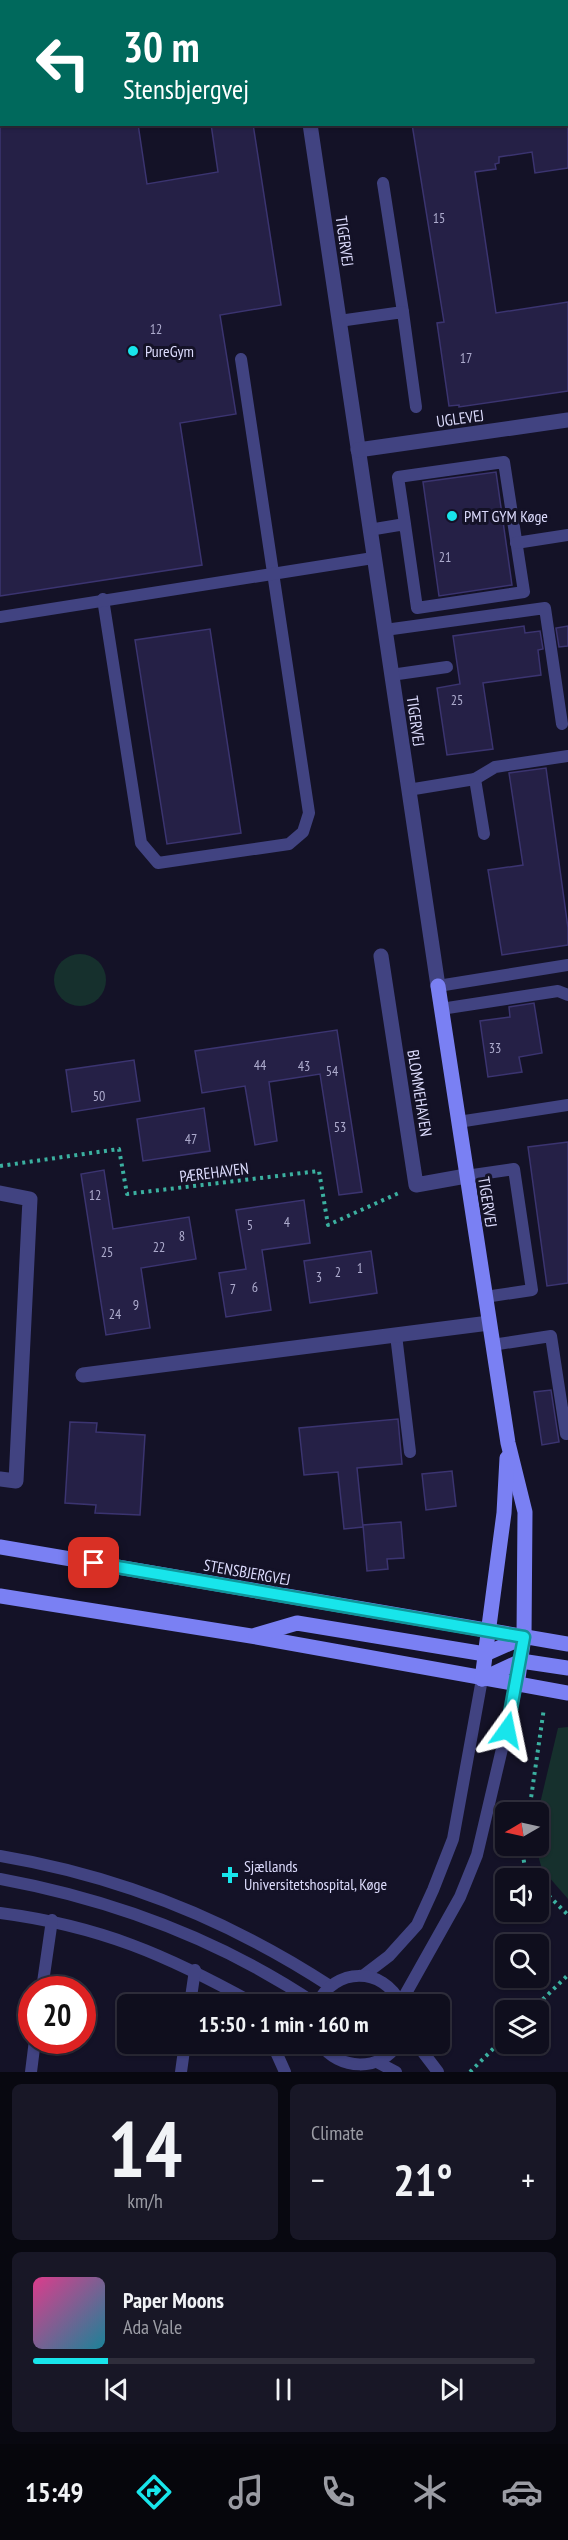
<!DOCTYPE html>
<html lang="en">
<head>
<meta charset="utf-8">
<style>
	body { margin:0; font-family:"PT Sans Narrow",sans-serif; background:#181726; color:#f1f3f6; height:100vh; display:flex; flex-direction:column; font-size:22px; white-space:nowrap }
	* { box-sizing:border-box; margin:0 }
	p { font-size:20px; color:#9b9ca4 }
	.icon { flex:none; width:33px; height:33px; fill:none; stroke:currentColor; stroke-width:2; stroke-linecap:round; stroke-linejoin:round }
	.map { position:relative; height:2072px; overflow:hidden }
	.sheet { display:flex; flex-direction:column; gap:12px; padding:12px; background:#080810; flex:1 }
	.sheet>* { flex:none }
	.hud { position:absolute; left:0px; top:0px; width:568px; height:126px; box-shadow:0 2px 4px #0004,0 0 0 2px #2f2e3b; background:#00695c; color:#fff; overflow:hidden }
	.needle { width:39px; rotate:261deg }
	.tools { position:absolute; left:495px; top:1802px; display:grid; gap:12px }
	.tools a { display:grid; place-items:center; width:54px; height:54px; border-radius:9px; background:#0f0e1d; box-shadow:0 2px 4px #0004,0 0 0 2px #2f2e3b; font-size:30px }
	.speed { position:absolute; left:18px; top:1976px; display:flex; gap:12px; font-size:30px; font-weight:700; text-align:center }
	.speed>* { display:grid; place-content:center; width:78px; height:78px; border-radius:50%; background:#0f0e1d; box-shadow:0 2px 4px #0004,0 0 0 2px #2f2e3b; line-height:1 }
	.speed .limit { border:9px solid #d22; background:#fff; color:#111 }
	.pin { position:absolute; display:grid; place-items:center; width:51px; height:51px; color:#fff; margin:-26px; border-radius:12px; box-shadow:0 3px 9px #0006 }
	.me { position:absolute; width:66px; margin:-33px; rotate:12deg; stroke-linejoin:round; filter:drop-shadow(0 0 4px #0008) }
	.turn { display:flex; align-items:center; gap:21px; height:126px; padding:0 24px; font-size:27px }
	.turn .icon { width:78px; height:78px; stroke-width:2.5 }
	.turn b { display:block; font-size:42px; line-height:51px }
	.big { font-size:45px; font-weight:700; line-height:1.1 }
	.sheet .tile { flex:1; display:flex; flex-direction:column; justify-content:center; gap:9px; min-width:0; padding:0 21px; border-radius:9px; background:#181726 }
	.sheet .dial { align-items:center; gap:0 }
	.dial b { font-size:78px; line-height:1 }
	.song { display:flex; align-items:center; gap:18px }
	.cover { width:72px; height:72px; border-radius:9px; background:linear-gradient(135deg,hsl(330 70% 55%),hsl(190 70% 35%)) }
	.played { height:6px; border-radius:3px; background:linear-gradient(90deg,#18e5eb 15%,#2f2e3b 15%) }
	.keys { display:flex; justify-content:space-around; direction:ltr }
	.heat { display:flex; justify-content:space-between; align-items:center; font-size:33px; direction:ltr }
	.sheet .tiles { flex:1; display:grid; gap:12px; grid-template-columns:1fr 1fr }
	.tile:last-child { grid-column:span 2 }
	.trip { position:absolute; left:117px; top:1994px; width:333px; height:60px; border-radius:9px; background:#0f0e1d; box-shadow:0 2px 4px #0004,0 0 0 2px #2f2e3b; font-weight:700; line-height:60px; text-align:center }
	.tabs { display:flex; height:96px; justify-content:space-around; align-items:center; background:#06060c; color:#9b9ca4 }
	.tabs .icon { width:42px; height:42px }
	.tabs .active { color:#18e5eb }
	.tabs b { font-size:27px; color:#f1f3f6 }
	.map>svg:first-child { display:block }
	.green { fill:#16302d }
	.building { fill:#252046; stroke:#3b3470; stroke-width:1.5 }
	.lines { fill:none; stroke-linecap:round; stroke-linejoin:round }
	.path { stroke:#3bb0a0; stroke-width:4; stroke-dasharray:3 4.5; stroke-linecap:butt }
	.lane { stroke:#414381; stroke-width:12 }
	.street { stroke:#414381; stroke-width:15 }
	.secondary { stroke:#7a80f3; stroke-width:15 }
	.route-casing { stroke:#109599; stroke-width:15 }
	.route { stroke:#18e5eb; stroke-width:10 }
	.poi-dot { fill:#18e5eb; stroke:#141227; stroke-width:2 }
	.labels { text-anchor:middle; stroke-width:6; stroke-linejoin:round; paint-order:stroke }
	.number-label { font-size:14px; fill:#aeacce }
	.street-label { font-size:16px; fill:#dcdbfc; stroke:#141227 }
	.poi-label { font-size:16px; fill:#dcdbfc; stroke:#141227; text-anchor:start }
</style>
</head>
<body>
<div class="map">
<svg width="568" height="2072" viewBox="0 0 568 2072">
	<rect width="100%" height="100%" fill="#141227"/>
	<g class="green">
		<circle cx="80" cy="980" r="26"/>
		<path d="M568,1727V1899L542,1869L535,1845H538V1812L558,1728Z"/>
	</g>
	<g class="building">
		<path d="M0,124H138L147,184L218,172L211,124H253L281,305L220,315L236,414L180,423L202,565L0,596Z"/>
		<path d="M412,124H568V168L535,173L532,152L499,157V163L495,164L496,169L475,172L496,313L568,302V391L459,407V405L449,406L437,323L444,322Z"/>
		<path d="M496,472L512,585L439,596L423,482Z"/>
		<path d="M524,626L525,633L540,631L543,649L538,650L541,675L483,683L493,749L447,755L437,688L460,684L453,636Z"/>
		<path d="M568,626V646L559,647L556,628Z"/>
		<path d="M210,629L241,833L167,844L135,640Z"/>
		<path d="M546,768L568,928V945L502,955L488,870L523,865L509,773Z"/>
		<path d="M534,1003L542,1053L519,1057L522,1072L488,1077L480,1021L510,1017L509,1007Z"/>
		<path d="M337,1030L362,1192L339,1195L320,1074L269,1082L277,1141L255,1145L245,1086L202,1093L195,1051Z"/>
		<path d="M134,1060L140,1101L72,1112L66,1070Z"/>
		<path d="M204,1108L210,1151L143,1161L137,1119Z"/>
		<path d="M568,1142V1283L547,1286L528,1147Z"/>
		<path d="M104,1170L113,1229L189,1217L196,1259L141,1268L150,1328L106,1335L81,1174Z"/>
		<path d="M304,1200L310,1243L262,1250L271,1310L226,1317L219,1273L246,1269L236,1210Z"/>
		<path d="M371,1251L377,1293L310,1303L304,1261Z"/>
		<path d="M551,1390L559,1442L542,1445L534,1392Z"/>
		<path d="M398,1419L402,1464L357,1468L363,1527L344,1529L338,1472L304,1475L299,1428Z"/>
		<path d="M70,1422L97,1423L96,1432L145,1435L140,1515L95,1513L96,1505L65,1503Z"/>
		<path d="M452,1471L456,1506L426,1510L422,1474Z"/>
		<path d="M401,1522L404,1558L387,1559L388,1569L367,1571L363,1525Z"/>
	</g>
	<g class="lines">
		<g class="path">
			<path d="M0,1166L119,1149L127,1194L319,1171L328,1225L401,1192"/>
			<path d="M529,1812L544,1708"/>
			<path d="M521,1845L526,1873L531,1878"/>
			<path d="M538,1885L568,1915"/>
			<path d="M532,2010L568,1975"/>
			<path d="M470,2072L506,2036"/>
		</g>
		<g class="lane">
			<path d="M139,0V2"/>
			<path d="M343,0V2"/>
			<path d="M567,32H568"/>
			<path d="M0,81H2"/>
			<path d="M383,183L403,312"/>
			<path d="M339,321L403,312L416,407"/>
			<path d="M369,530L405,524L417,608L524,592L504,462L398,477L405,524"/>
			<path d="M516,543L568,535"/>
			<path d="M103,599L141,843L158,863L289,844L303,832L309,813L241,359"/>
			<path d="M0,617L373,558"/>
			<path d="M385,630L545,608L562,724"/>
			<path d="M391,675L447,667"/>
			<path d="M475,779L495,767L568,756"/>
			<path d="M408,790L475,779L484,834"/>
			<path d="M438,986L568,965"/>
			<path d="M441,1009L558,991L568,995"/>
			<path d="M458,1122L568,1105"/>
			<path d="M466,1176L514,1169L532,1290L485,1297"/>
			<path d="M396,1335L410,1452"/>
			<path d="M492,1345L551,1336L566,1434"/>
			<path d="M0,1856C119,1876 229,1920 330,1986"/>
			<path d="M0,1879C114,1900 219,1939 316,2004"/>
			<path d="M0,1913C100,1926 167,1955 255,2004"/>
			<path d="M364,1975L389,1956L417,1925L433,1890L453,1839L482,1679"/>
			<path d="M42,1989L52,1920"/>
			<path d="M401,2002L460,1897L477,1855L517,1685"/>
			<path d="M190,2004L195,1970"/>
			<path d="M317,2004C335,1967 383,1966 401,2004"/>
			<path d="M272,2043L285,2072"/>
			<path d="M320,2043C338,2071 382,2072 398,2043"/>
			<path d="M416,2043L438,2072"/>
			<path d="M377,2062L396,2072"/>
			<path d="M31,2072L35,2040"/>
			<path d="M181,2072L185,2043"/>
		</g>
		<g class="street">
			<path d="M292,0V2"/>
			<path d="M310,124L438,986"/>
			<path d="M358,450L568,420"/>
			<path d="M381,956L416,1185L466,1176"/>
			<path d="M0,1193L30,1199L16,1481L0,1479"/>
			<path d="M83,1375L489,1323"/>
		</g>
		<g class="secondary">
			<path d="M438,986L508,1443L525,1512L524,1637L517,1685"/>
			<path d="M0,1547L568,1644"/>
			<path d="M0,1596L251,1636L568,1693"/>
			<path d="M256,1635L297,1623L485,1654L524,1637"/>
			<path d="M482,1679L504,1513L507,1458"/>
			<path d="M482,1679L521,1661L568,1668"/>
		</g>
	</g>
	<g class="lines">
		<g class="route-casing">
			<path id="route" d="M94,1563L524,1637L507,1730"/>
		</g>
		<use href="#route" class="route"/>
	</g>
	<g class="poi-dot">
		<circle cx="133" cy="351" r="6"/>
		<circle cx="452" cy="516" r="6"/>
		<path d="M227 1866h6v6h6v6h-6v6h-6v-6h-6v-6h6z"/>
	</g>
	<g class="labels">
		<g class="number-label">
			<text x="439" y="223">15</text>
			<text x="156" y="334">12</text>
			<text x="466" y="363">17</text>
			<text x="445" y="562">21</text>
			<text x="457" y="705">25</text>
			<text x="495" y="1053">33</text>
			<text x="260" y="1070">44</text>
			<text x="304" y="1071">43</text>
			<text x="332" y="1076">54</text>
			<text x="99" y="1101">50</text>
			<text x="340" y="1132">53</text>
			<text x="191" y="1144">47</text>
			<text x="95" y="1200">12</text>
			<text x="287" y="1227">4</text>
			<text x="250" y="1230">5</text>
			<text x="182" y="1241">8</text>
			<text x="159" y="1252">22</text>
			<text x="107" y="1257">25</text>
			<text x="360" y="1273">1</text>
			<text x="338" y="1277">2</text>
			<text x="319" y="1282">3</text>
			<text x="255" y="1292">6</text>
			<text x="233" y="1294">7</text>
			<text x="136" y="1310">9</text>
			<text x="115" y="1319">24</text>
		</g>
		<g class="street-label">
			<text transform="translate(345 241) rotate(82)" y="6">TIGERVEJ</text>
			<text transform="translate(460 418) rotate(-8)" y="6">UGLEVEJ</text>
			<text transform="translate(416 721) rotate(82)" y="6">TIGERVEJ</text>
			<text transform="translate(420 1093) rotate(81)" y="6">BLOMMEHAVEN</text>
			<text transform="translate(214 1172) rotate(-7)" y="6">PÆREHAVEN</text>
			<text transform="translate(488 1202) rotate(81)" y="6">TIGERVEJ</text>
			<text transform="translate(247 1572) rotate(10)" y="6">STENSBJERGVEJ</text>
		</g>
		<g class="poi-label">
			<text x="145" y="357">PureGym</text>
			<text x="464" y="522">PMT GYM Køge</text>
			<text x="244" y="1872">Sjællands<tspan x="244" dy="18">Universitetshospital, Køge</tspan></text>
		</g>
	</g>
</svg>
<div class="tools">
<a><svg class="needle" viewBox="-14 -14 28 28"><path d="M0-13l5 13h-10z" fill="#e53935"/><path d="M0 13l5-13h-10z" fill="#9b9ca4"/></svg></a>
<a><svg class="icon" aria-label="sound" viewBox="0 0 24 24"><path d="M4 9h4l5-4v14l-5-4H4zM17 9q2 3 0 6"/></svg></a>
<a><svg class="icon" aria-label="search" viewBox="0 0 24 24"><circle cx="10" cy="10" r="6"/><path d="M15 15l6 6"/></svg></a>
<a><svg class="icon" aria-label="layers" viewBox="0 0 24 24"><path d="M12 4l9 5-9 5-9-5zM3 14l9 5 9-5"/></svg></a>
</div>
<div class="speed"><div class="limit">20</div></div>
<div class="pin" style="left:94px;top:1563px;background:#d93025"><svg class="icon" aria-label="arrive" viewBox="0 0 24 24"><path d="M6 21V4h12l-3 4 3 4H6"/></svg></div>
<svg class="me" style="left:507px;top:1730px" viewBox="-20 -20 40 40"><path d="M0-17L14 15 0 8-14 15z" fill="#18e5eb" stroke="#fff" stroke-width="4"/></svg>
<div class="trip">15:50 · 1 min · 160 m</div>
<div class="hud">
<div class="turn"><svg class="icon" aria-label="left" viewBox="0 0 24 24"><path d="M17 20v-9H6M10 6l-5 5 5 5"/></svg><div><b>30 m</b>Stensbjergvej</div></div>
</div>
</div>
<section class="sheet">
<div class="tiles">
<div class="tile dial"><b>14</b><p>km/h</p></div>
<div class="tile"><p>Climate</p>
<div class="heat"><a>−</a><b class="big">21°</b><a>+</a></div>
</div>
<div class="tile">
<div class="song"><i class="cover"></i><div><b>Paper Moons</b><p>Ada Vale</p></div></div>
<div class="played"></div>
<div class="keys"><svg class="icon" aria-label="previous" viewBox="0 0 24 24"><path d="M18 5L8 12l10 7zM5 5v14"/></svg><svg class="icon" aria-label="pause" viewBox="0 0 24 24"><path d="M8 5v14M16 5v14"/></svg><svg class="icon" aria-label="next" viewBox="0 0 24 24"><path d="M6 5l10 7-10 7zM19 5v14"/></svg></div>
</div>
</div>
</section>
<nav class="tabs">
<b>15:49</b>
<svg class="icon active" aria-label="directions" viewBox="0 0 24 24"><path d="M12 3l9 9-9 9-9-9zM9 14v-3h6M13 9l2 2-2 2"/></svg>
<svg class="icon" aria-label="music" viewBox="0 0 24 24"><path d="M9 18V5l10-2v13"/><circle cx="6" cy="18" r="3"/><circle cx="16" cy="16" r="3"/></svg>
<svg class="icon" aria-label="phone" viewBox="0 0 24 24"><path d="M5 4h4l2 5-3 2q2 4 5 5l2-3 5 2v4C11 20 4 13 5 4z"/></svg>
<svg class="icon" aria-label="climate" viewBox="0 0 24 24"><path d="M12 3v18M4 7l16 10M4 17L20 7"/></svg>
<svg class="icon" aria-label="car" viewBox="0 0 24 24"><path d="M5 17H2v-5l4-1 3-4h7l3 4 3 1v5h-3M9 17h6M6 11h13"/><circle cx="7" cy="17" r="2"/><circle cx="17" cy="17" r="2"/></svg>
</nav>
</body>
</html>
